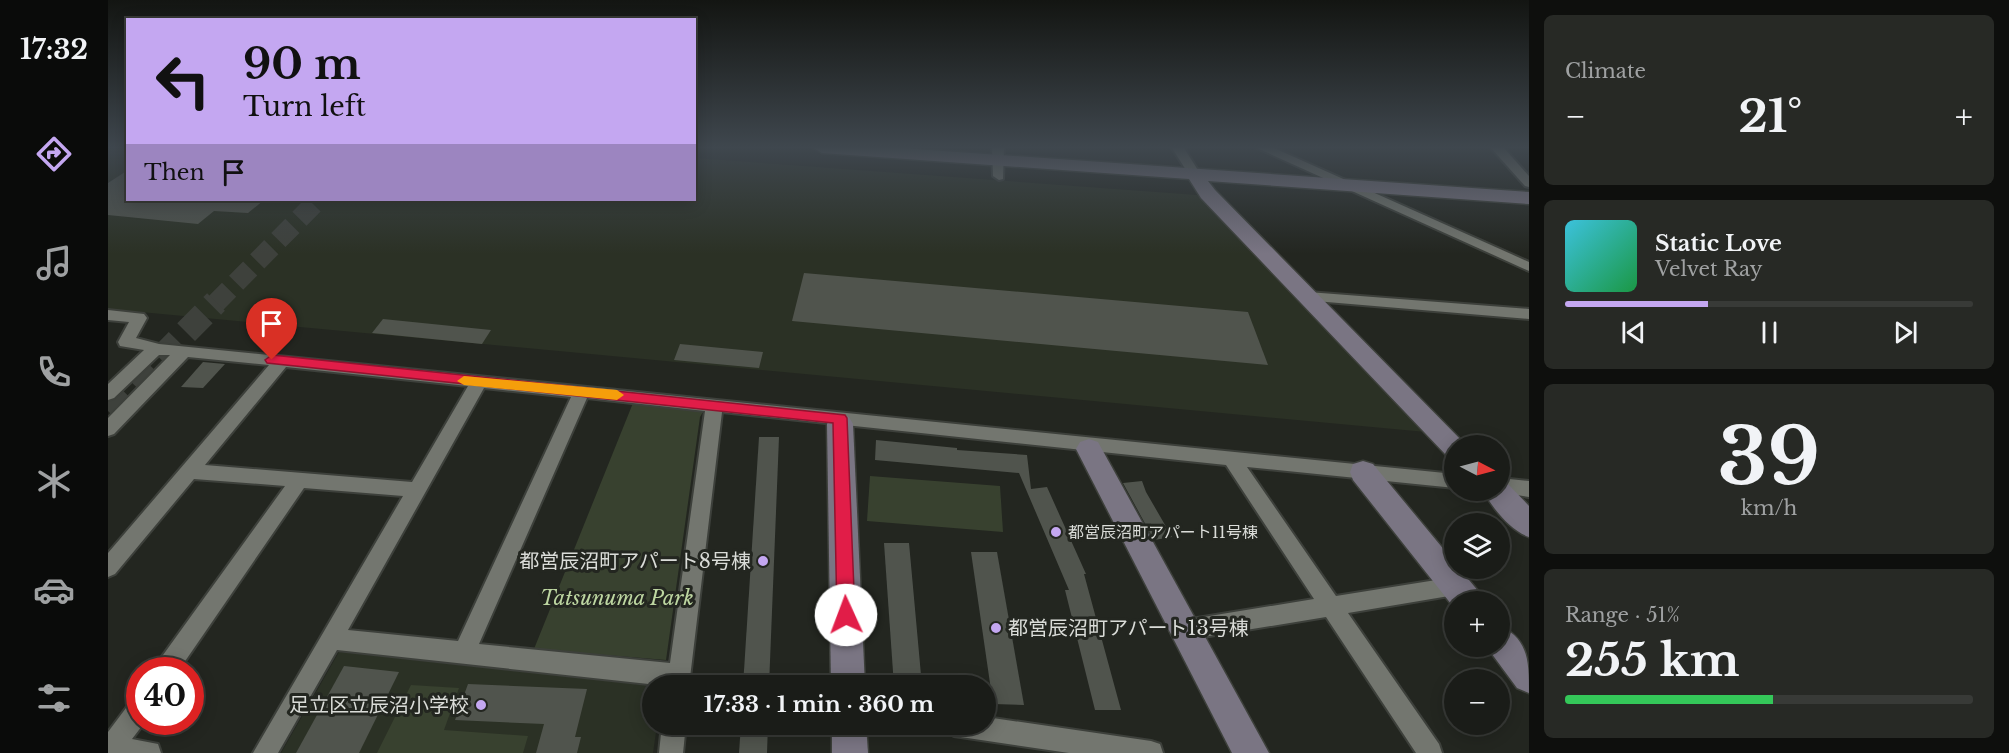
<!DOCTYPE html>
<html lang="en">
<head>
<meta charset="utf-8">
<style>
	body { margin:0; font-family:"Libre Baskerville","Noto Sans JP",serif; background:#272925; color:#f1f3f6; height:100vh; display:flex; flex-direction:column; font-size:22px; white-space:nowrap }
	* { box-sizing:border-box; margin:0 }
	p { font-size:20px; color:#9fa1a2 }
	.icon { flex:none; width:33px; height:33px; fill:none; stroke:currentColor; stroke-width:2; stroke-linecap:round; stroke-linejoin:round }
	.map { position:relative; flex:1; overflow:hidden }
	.details { display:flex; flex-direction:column; gap:15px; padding:15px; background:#0e0f0d; width:480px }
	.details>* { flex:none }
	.guide { position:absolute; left:18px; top:18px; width:570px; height:183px; border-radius:0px; box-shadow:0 3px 15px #0003,0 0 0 2px #383a37; background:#c4a7f1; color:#111; overflow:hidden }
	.needle { width:39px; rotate:96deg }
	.buttons { position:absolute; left:1336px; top:435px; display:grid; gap:12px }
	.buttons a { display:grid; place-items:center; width:66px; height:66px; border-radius:50%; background:#1a1c18; box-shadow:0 3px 15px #0003,0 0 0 2px #383a37; font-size:30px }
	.speed { position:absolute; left:18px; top:657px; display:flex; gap:12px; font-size:30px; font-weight:700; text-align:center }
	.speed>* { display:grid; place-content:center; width:78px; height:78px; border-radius:50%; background:#1a1c18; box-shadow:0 3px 15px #0003,0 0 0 2px #383a37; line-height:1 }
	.speed .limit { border:9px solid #d22; background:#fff; color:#111 }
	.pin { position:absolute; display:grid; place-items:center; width:51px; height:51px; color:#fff; margin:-62px -26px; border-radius:50% 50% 50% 0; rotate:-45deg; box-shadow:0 0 6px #0007 }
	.pin .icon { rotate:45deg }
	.me { position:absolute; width:66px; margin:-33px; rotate:358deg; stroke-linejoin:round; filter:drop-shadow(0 0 4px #0008) }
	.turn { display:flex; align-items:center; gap:21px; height:126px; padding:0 18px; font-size:27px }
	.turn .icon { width:78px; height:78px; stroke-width:2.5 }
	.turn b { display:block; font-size:42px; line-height:51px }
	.then { display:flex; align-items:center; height:57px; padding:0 18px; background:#0003; gap:12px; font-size:22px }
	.big { font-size:45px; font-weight:700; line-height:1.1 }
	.details .tile { flex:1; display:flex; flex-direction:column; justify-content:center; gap:9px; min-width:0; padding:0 21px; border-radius:9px; background:#272925 }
	.details .dial { align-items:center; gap:0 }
	.dial b { font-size:78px; line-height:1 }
	.song { display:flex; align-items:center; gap:18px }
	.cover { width:72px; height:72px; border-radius:9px; background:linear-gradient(135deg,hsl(190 70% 55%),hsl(140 70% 35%)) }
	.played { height:6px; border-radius:3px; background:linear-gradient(90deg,#c4a7f1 35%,#383a37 35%) }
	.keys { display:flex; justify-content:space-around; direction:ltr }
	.heat { display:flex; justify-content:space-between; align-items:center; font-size:33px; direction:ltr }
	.charge { height:9px; border-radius:4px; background:linear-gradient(90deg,#34c759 51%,#383a37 0) }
	.trip { position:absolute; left:534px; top:675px; width:354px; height:60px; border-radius:30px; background:#1a1c18; box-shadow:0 3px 15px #0003,0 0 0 2px #383a37; font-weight:700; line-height:60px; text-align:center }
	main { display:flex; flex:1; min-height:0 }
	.tab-bar { display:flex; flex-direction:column; width:108px; justify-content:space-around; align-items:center; background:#0a0b0a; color:#9fa1a2 }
	.tab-bar .icon { width:42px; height:42px }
	.tab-bar .selected { color:#c4a7f1 }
	.tab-bar b { font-size:27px; color:#f1f3f6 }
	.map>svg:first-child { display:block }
	.built { fill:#2b3125 }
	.green { fill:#38412f }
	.building { fill:#50544d }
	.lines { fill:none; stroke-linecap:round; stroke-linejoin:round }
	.secondary-tunnel-far1 { stroke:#3e413c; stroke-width:20; stroke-dasharray:20 10; stroke-linecap:butt }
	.secondary-tunnel { stroke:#3e413c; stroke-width:25; stroke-dasharray:25 12; stroke-linecap:butt }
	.street-casing { stroke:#3d403b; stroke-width:4 }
	.secondary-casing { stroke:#3d403b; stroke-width:3 }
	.street { fill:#73766f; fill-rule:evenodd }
	.secondary { fill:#7a7583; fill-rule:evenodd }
	.route { fill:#e11d48; stroke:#92132f; stroke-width:1.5 }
	.slow { fill:#f59e0b }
	.poi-dot { fill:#c4a7f1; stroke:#232620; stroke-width:2 }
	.labels { text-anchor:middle; stroke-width:6; stroke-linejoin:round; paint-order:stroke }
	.poi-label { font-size:16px; fill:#dadcd8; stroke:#232620; text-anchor:start }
	.near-poi-label { font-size:20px; fill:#dadcd8; stroke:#232620; text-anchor:end }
	.near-park-label { font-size:20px; font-style:italic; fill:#bdd6a1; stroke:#232620 }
</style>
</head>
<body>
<main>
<nav class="tab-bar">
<b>17:32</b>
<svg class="icon selected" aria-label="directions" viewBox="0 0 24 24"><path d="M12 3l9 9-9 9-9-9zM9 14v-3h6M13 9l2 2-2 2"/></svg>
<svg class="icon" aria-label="music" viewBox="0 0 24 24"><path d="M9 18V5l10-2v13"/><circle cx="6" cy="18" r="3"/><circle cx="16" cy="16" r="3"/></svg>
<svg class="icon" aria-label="phone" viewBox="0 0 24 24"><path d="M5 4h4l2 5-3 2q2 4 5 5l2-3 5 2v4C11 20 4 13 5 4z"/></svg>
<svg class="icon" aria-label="climate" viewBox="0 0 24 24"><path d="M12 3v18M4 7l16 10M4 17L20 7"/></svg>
<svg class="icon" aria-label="car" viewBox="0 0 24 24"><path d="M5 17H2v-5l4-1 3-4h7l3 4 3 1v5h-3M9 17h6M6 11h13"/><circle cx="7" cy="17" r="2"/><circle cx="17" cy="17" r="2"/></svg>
<svg class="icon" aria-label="filters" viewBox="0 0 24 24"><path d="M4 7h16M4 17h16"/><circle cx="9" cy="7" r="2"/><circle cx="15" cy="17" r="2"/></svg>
</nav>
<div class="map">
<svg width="1421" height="753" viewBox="0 0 1421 753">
	<rect width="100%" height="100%" fill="#232620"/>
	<g class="built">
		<path d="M0,148H19L20,200H586L587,158L1089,195L1318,432L0,309Z"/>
		<path d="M231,652L544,686V724L549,725L545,753H173Z"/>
	</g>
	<g class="green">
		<path d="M525,403L596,410L592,417L558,660L426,649Z"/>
		<path d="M762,476L892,486L895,532L759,521Z"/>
		<path d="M303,685L351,688L336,730L420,736L415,753H269Z"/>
	</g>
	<g class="building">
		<path d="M20,170V200H156L140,213L106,211L90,224L0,215V183Z"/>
		<path d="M696,273L1140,312L1160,365L684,321Z"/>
		<path d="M275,319L383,330L374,344L264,333Z"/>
		<path d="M572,344L655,352L651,368L566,360Z"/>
		<path d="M95,362L117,364L95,388L73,387Z"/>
		<path d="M651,437H671L661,686H635Z"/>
		<path d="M768,440L849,448V450L919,455L923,489L939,487L978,574H976L1013,710H987L957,590H961L911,473L767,460Z"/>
		<path d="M1034,481L1038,492L1064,537L1046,540L1015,483Z"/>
		<path d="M776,543H801L814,686H786Z"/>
		<path d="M863,552H889L916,705L885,704Z"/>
		<path d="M236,666L291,672L251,753H188Z"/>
		<path d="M360,684L479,689L467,737H473L469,753H428L436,724L347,720Z"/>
		<path d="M633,724H660L659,753H631Z"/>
	</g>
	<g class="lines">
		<path class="secondary-tunnel-far1" d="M107,304L210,200"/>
		<path class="secondary-tunnel" d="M0,411L108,302"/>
		<g class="street-casing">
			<g id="street">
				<path d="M884,148H896L895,179L891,180L885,176Z"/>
				<path d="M1064,148H1076L1093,175L1091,178H1083Z"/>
				<path d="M1149,148H1166L1421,262V271Z"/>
				<path d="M1383,148H1396L1421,176V187L1417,186Z"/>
				<path d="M1200,292L1421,309V319L1195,300L1193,297Z"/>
				<path d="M0,310L36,314L39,318L28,338L51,344L1347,474V488L1139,467L1228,596L1347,577L1354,579L1357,586L1354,593L1347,595L1240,613L1331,744L1334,753H1308L1218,617L1077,640L1069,637L1066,630L1069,623L1077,620L1206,599L1118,465L614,412L581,686H559L229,650L170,753H145L295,496L196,488L71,670H47L50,662L177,486L86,479L7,574L0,577V553L161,365L80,357L6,434L0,436V418L62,355H51L6,398L0,400V384L36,350L12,346L10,342L21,322L0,320ZM178,367L360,386L304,482L97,465ZM376,388L463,397L350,641L240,630ZM479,398L597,411L562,663L371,644Z"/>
				<path d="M1392,478L1421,481V497L1385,491L1392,490Z"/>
				<path d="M32,696V722H37L24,739L50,744L53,753H0V732L24,700Z"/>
				<path d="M878,717L1043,741L1052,744L1055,753H961L846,736L838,732L834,724H878Z"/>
				<path d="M554,724H578L575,753H551Z"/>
			</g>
		</g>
		<g class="secondary-casing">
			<g id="secondary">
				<path d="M706,148H792L1421,192V204L1100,181L1107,190L1359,446H1347V458L1338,455L1093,198L1081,179L714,153Z"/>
				<path d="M732,414L741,417L745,424L757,686H723L719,424L723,417Z"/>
				<path d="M981,439L990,442L1161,753H1124L968,449L972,442Z"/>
				<path d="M1255,461L1265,464L1347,563V568H1351L1371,592L1375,602H1347V609L1245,480L1242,472L1245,464Z"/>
				<path d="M1392,480L1398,482L1421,506V537C1403,531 1383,507 1375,490H1392Z"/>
				<path d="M1392,626C1421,639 1421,663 1421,693L1409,688L1378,646H1392Z"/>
				<path d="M724,724H758L760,753H724Z"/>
			</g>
		</g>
		<use href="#street" class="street"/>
		<use href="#secondary" class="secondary"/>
	</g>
	<linearGradient id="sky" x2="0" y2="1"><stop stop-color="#131512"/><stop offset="0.58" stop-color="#3f474e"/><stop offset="1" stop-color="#3f474e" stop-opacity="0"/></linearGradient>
	<rect width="1421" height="254" fill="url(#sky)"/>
	<path class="route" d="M164,355L737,415L739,418L747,615L744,621L738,623L732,621L729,615L725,423L159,363L157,360Z"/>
	<path class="slow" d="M356,376L509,390L516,395L509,400L356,385L349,381Z"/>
	<g class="poi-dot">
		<circle cx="948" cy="532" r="6"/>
		<circle cx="655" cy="561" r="6"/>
		<circle cx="888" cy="628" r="6"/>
		<circle cx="373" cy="705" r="6"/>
	</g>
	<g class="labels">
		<g class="poi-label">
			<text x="960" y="538">都営辰沼町アパート11号棟</text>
		</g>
		<g class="near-poi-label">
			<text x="643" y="568">都営辰沼町アパート8号棟</text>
			<text x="900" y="635" text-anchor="start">都営辰沼町アパート13号棟</text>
			<text x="361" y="712">足立区立辰沼小学校</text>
		</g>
		<g class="near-park-label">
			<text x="509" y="605">Tatsunuma Park</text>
		</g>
	</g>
</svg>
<div class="buttons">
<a><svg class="needle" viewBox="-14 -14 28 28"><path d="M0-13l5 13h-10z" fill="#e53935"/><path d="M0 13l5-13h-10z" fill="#9fa1a2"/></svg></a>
<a><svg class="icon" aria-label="layers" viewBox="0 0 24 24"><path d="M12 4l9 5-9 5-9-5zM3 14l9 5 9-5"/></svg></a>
<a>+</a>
<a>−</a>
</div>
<div class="speed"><div class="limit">40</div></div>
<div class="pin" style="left:164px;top:360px;background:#d93025"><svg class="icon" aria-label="arrive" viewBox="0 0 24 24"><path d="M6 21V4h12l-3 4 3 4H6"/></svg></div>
<svg class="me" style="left:738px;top:615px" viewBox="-20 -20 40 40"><circle r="19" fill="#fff"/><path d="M0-13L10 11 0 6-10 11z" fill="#e11d48"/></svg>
<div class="trip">17:33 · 1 min · 360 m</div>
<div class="guide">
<div class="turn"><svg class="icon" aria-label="left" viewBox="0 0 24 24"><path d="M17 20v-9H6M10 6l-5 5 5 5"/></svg><div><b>90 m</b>Turn left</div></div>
<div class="then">Then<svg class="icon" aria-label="arrive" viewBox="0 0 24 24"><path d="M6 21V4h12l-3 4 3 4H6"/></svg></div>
</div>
</div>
<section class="details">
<div class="tile"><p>Climate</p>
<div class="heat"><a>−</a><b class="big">21°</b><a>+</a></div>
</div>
<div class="tile">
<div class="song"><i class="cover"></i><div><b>Static Love</b><p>Velvet Ray</p></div></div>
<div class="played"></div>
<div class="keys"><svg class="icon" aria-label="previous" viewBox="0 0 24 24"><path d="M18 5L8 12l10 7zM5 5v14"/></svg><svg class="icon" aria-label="pause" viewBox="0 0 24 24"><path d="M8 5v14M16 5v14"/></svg><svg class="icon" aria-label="next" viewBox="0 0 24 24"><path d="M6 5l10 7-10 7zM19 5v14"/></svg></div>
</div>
<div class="tile dial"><b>39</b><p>km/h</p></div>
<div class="tile"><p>Range · 51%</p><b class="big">255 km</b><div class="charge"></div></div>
</section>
</main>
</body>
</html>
